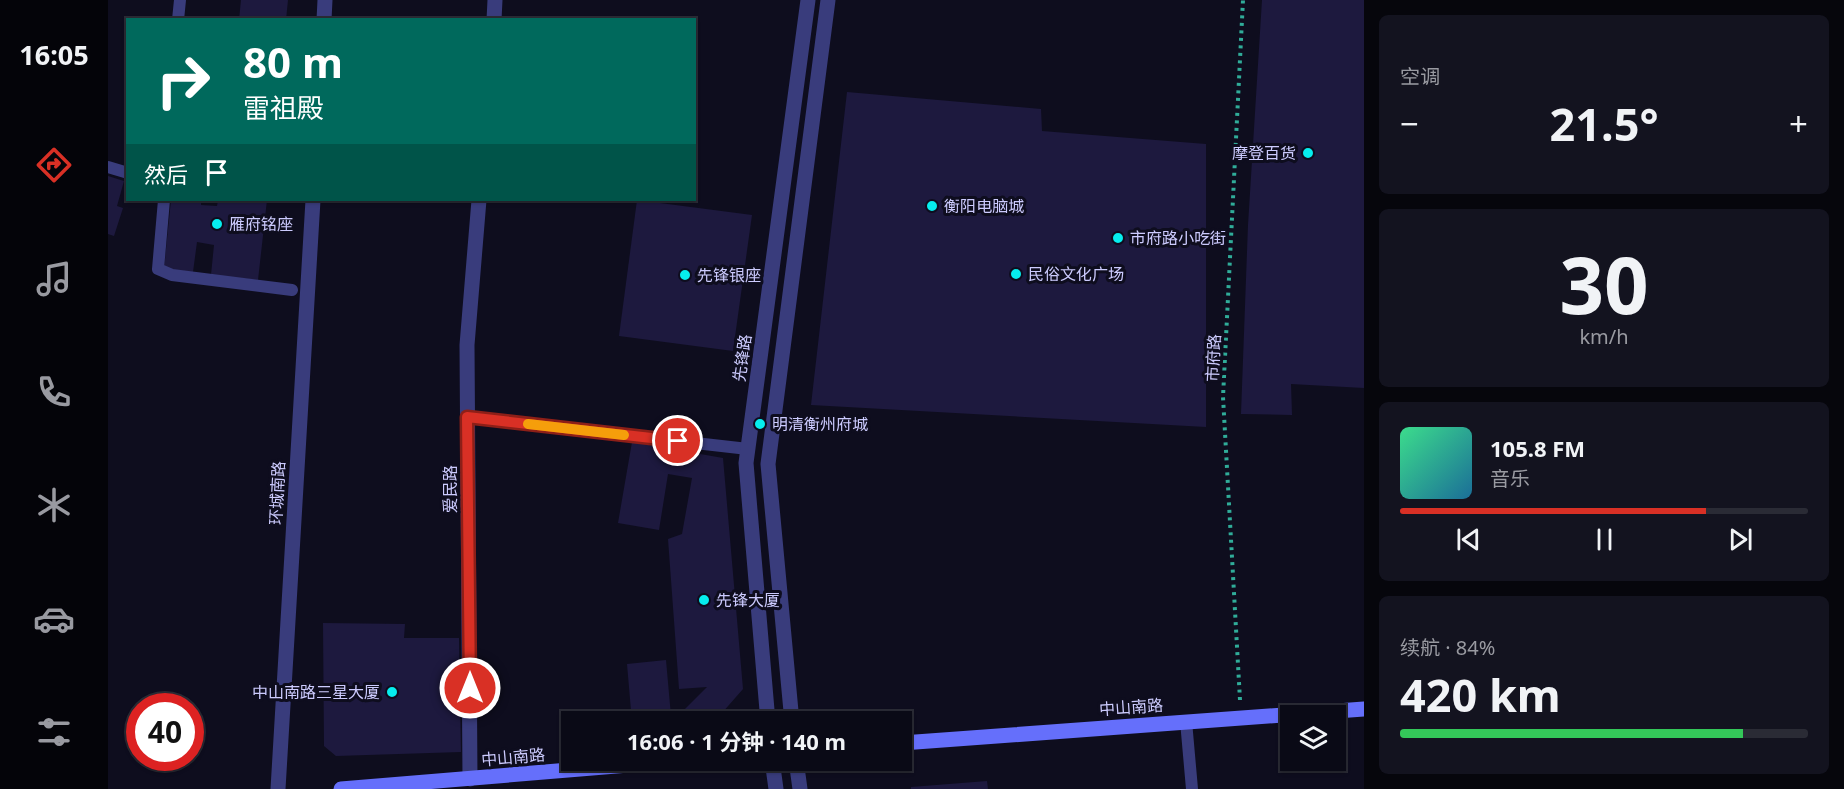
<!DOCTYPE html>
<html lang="zh">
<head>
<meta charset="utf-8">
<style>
	body { margin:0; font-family:"Noto Sans","Noto Sans SC",sans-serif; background:#13131f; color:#f1f3f6; height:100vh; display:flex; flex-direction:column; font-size:22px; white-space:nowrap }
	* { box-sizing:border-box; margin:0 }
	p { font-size:20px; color:#999aa1 }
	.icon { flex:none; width:33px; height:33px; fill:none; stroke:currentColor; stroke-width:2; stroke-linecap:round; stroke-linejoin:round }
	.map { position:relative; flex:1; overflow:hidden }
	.side { display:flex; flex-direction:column; gap:15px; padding:15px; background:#06060c; width:480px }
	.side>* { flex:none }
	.banner { position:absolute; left:18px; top:18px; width:570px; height:183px; border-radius:0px; box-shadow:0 2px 4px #0004,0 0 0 2px #2a2b35; background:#00695c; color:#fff; overflow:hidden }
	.buttons { position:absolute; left:1172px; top:705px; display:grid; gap:12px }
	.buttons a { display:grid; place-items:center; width:66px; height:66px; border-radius:0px; background:#0a0a16; box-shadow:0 2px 4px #0004,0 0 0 2px #2a2b35; font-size:30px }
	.speed { position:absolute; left:18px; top:693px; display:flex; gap:12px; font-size:30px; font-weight:700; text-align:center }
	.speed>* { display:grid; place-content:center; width:78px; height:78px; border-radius:50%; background:#0a0a16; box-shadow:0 2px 4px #0004,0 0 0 2px #2a2b35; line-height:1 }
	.speed .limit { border:9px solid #d22; background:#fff; color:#111 }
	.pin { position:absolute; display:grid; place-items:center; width:51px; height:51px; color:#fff; margin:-26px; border:3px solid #fff; border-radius:50%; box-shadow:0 2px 6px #0007 }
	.me { position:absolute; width:66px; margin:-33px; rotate:0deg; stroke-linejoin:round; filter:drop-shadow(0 0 4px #0008) }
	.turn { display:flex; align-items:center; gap:21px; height:126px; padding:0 18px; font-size:27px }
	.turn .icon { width:78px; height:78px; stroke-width:2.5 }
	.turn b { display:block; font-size:42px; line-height:51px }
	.then { display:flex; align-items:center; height:57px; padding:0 18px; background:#0003; gap:12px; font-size:22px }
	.big { font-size:45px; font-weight:700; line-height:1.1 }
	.side .card { flex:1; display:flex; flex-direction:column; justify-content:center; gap:9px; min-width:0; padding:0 21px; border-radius:9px; background:#13131f }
	.side .dial { align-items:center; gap:0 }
	.dial b { font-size:78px; line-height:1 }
	.song { display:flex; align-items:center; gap:18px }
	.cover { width:72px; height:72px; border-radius:9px; background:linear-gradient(135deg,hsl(150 70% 55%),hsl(200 70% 35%)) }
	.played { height:6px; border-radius:3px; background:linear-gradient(90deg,#d93025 75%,#2a2b35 75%) }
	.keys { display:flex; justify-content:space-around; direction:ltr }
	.heat { display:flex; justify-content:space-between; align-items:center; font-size:33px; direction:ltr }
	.charge { height:9px; border-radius:4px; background:linear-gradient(90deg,#34c759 84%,#2a2b35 0) }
	.trip { position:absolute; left:453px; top:711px; width:351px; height:60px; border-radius:0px; background:#0a0a16; box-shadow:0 2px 4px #0004,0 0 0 2px #2a2b35; font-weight:700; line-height:60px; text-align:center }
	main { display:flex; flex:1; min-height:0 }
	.dock { display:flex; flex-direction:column; width:108px; justify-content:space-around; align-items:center; background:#040409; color:#999aa1 }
	.dock .icon { width:42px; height:42px }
	.dock .active { color:#d93025 }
	.dock b { font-size:27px; color:#f1f3f6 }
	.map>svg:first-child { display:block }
	.building { fill:#1d193e }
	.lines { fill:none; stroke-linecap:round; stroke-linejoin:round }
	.path { stroke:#30ac99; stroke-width:4; stroke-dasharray:3 4.5; stroke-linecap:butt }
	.service { stroke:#393c7c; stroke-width:12 }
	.tertiary { stroke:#393c7c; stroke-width:15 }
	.secondary { stroke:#656ffb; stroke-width:15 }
	.route-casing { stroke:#8d1f18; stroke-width:15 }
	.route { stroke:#d93025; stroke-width:10 }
	.slow { stroke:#f59e0b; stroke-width:10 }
	.poi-dot { fill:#06edee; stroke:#0e0d1e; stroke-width:2 }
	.labels { text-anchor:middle; stroke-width:6; stroke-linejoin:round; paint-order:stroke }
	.poi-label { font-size:16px; fill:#cccbfe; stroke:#0e0d1e; text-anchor:start }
	.street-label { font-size:16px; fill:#cccbfe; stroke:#0e0d1e }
</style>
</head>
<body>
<main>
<nav class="dock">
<b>16:05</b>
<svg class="icon active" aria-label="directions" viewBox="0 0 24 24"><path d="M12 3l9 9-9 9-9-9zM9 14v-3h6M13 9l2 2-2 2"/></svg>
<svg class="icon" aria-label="music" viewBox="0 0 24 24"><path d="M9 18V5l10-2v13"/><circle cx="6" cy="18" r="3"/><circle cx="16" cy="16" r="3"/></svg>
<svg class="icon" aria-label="phone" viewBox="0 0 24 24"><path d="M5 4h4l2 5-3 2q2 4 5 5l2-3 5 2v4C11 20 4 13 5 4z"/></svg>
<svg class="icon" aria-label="climate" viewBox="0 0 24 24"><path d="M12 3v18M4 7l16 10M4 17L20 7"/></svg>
<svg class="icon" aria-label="car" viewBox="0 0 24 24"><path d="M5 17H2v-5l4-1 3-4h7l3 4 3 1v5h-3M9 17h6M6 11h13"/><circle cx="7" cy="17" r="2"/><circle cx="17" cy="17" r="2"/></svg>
<svg class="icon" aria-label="filters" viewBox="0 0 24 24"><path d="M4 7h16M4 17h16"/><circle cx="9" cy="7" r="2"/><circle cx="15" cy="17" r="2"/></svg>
</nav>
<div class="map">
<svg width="1256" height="789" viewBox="0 0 1256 789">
	<rect width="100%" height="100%" fill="#0e0d1e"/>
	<g class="building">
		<path d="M133,0H180L178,20H131Z"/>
		<path d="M1154,0H1256V388L1183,384L1184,415L1133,414L1140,225Z"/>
		<path d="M739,92L933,109L934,131L1098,144V427L703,405Z"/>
		<path d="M0,176L16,181L9,206L15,208L6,236L0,234Z"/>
		<path d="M63,200H93V205L109,206L110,200H159L150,280L103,275L106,245L89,242L85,272L56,269Z"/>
		<path d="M529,200L644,215L625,351L511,336Z"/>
		<path d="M524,442L615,458L635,689L606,722H524L519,664L558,660L563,716L571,715L599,687L571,689L560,539L574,534L584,478L560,474L551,530L510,523Z"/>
		<path d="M215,623L297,624L296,638H351L353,752L228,756L216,746Z"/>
		<path d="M879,781L880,789H803V787Z"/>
	</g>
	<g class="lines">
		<path class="path" d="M1132,700L1115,397L1135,0"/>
		<g class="service">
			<path d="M70,20L72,0"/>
			<path d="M0,167L20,173"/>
			<path d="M56,200L50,269L64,275L184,290"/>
			<path d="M359,417L640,449"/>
			<path d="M1078,721L1084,789"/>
		</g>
		<g class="tertiary">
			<path d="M216,20L217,0"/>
			<path d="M386,20L387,0"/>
			<path d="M660,722L638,463L700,0"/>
			<path d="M684,722L660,464L720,0"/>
			<path d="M664,760L668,789"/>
			<path d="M688,760L692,789"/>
			<path d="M362,779L359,345L371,200"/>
			<path d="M170,789L205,200"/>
		</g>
		<g class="secondary">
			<path d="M794,743L1256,709"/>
			<path d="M233,789L581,760"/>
		</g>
	</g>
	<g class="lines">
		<g class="route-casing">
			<path id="route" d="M362,688L359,417L570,441"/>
		</g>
		<use href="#route" class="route"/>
		<path class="slow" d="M420,424L516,435"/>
	</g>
	<g class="poi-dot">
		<circle cx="1200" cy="153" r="6"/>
		<circle cx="824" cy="206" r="6"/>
		<circle cx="109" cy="224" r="6"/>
		<circle cx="1010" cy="238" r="6"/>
		<circle cx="908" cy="274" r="6"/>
		<circle cx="577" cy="275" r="6"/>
		<circle cx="652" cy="424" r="6"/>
		<circle cx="596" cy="600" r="6"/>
		<circle cx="284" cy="692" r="6"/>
	</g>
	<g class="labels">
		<g class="poi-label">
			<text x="1188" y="159" text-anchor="end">摩登百货</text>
			<text x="836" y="212">衡阳电脑城</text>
			<text x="121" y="230">雁府铭座</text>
			<text x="1022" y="244">市府路小吃街</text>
			<text x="920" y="280">民俗文化广场</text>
			<text x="589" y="281">先锋银座</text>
			<text x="664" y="430">明清衡州府城</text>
			<text x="608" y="606">先锋大厦</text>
			<text x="272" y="698" text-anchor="end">中山南路三星大厦</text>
		</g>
		<g class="street-label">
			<text transform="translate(634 358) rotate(-82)" y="6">先锋路</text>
			<text transform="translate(1105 358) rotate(-87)" y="6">市府路</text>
			<text transform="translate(342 489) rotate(-90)" y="6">爱民路</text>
			<text transform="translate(169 493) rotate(-87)" y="6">环城南路</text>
			<text transform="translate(1023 707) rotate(-4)" y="6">中山南路</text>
			<text transform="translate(405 757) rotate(-5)" y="6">中山南路</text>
		</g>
	</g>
</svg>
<div class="buttons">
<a><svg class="icon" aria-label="layers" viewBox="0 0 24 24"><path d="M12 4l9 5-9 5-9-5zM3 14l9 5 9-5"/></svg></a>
</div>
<div class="speed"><div class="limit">40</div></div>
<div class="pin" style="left:570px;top:441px;background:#d93025"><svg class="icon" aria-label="arrive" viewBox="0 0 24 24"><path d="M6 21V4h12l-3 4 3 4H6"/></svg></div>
<svg class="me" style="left:362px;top:688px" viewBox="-20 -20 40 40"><circle r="17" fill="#d93025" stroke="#fff" stroke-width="3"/><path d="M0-11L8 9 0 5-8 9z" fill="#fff"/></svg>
<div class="trip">16:06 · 1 分钟 · 140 m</div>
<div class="banner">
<div class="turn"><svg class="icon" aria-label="right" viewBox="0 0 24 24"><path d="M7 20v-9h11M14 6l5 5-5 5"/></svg><div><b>80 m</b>雷祖殿</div></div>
<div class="then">然后<svg class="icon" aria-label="arrive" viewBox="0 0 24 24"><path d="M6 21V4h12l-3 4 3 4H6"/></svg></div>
</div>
</div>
<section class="side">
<div class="card"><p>空调</p>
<div class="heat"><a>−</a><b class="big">21.5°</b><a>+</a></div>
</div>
<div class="card dial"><b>30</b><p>km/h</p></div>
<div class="card">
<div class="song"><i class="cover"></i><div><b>105.8 FM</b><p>音乐</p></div></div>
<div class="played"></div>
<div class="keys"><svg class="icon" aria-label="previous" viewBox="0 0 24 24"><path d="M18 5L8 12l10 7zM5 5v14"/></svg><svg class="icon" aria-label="pause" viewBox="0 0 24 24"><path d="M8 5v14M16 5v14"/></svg><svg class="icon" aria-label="next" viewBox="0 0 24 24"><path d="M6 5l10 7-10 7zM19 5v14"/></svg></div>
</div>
<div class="card"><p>续航 · 84%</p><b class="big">420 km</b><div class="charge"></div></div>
</section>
</main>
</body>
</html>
